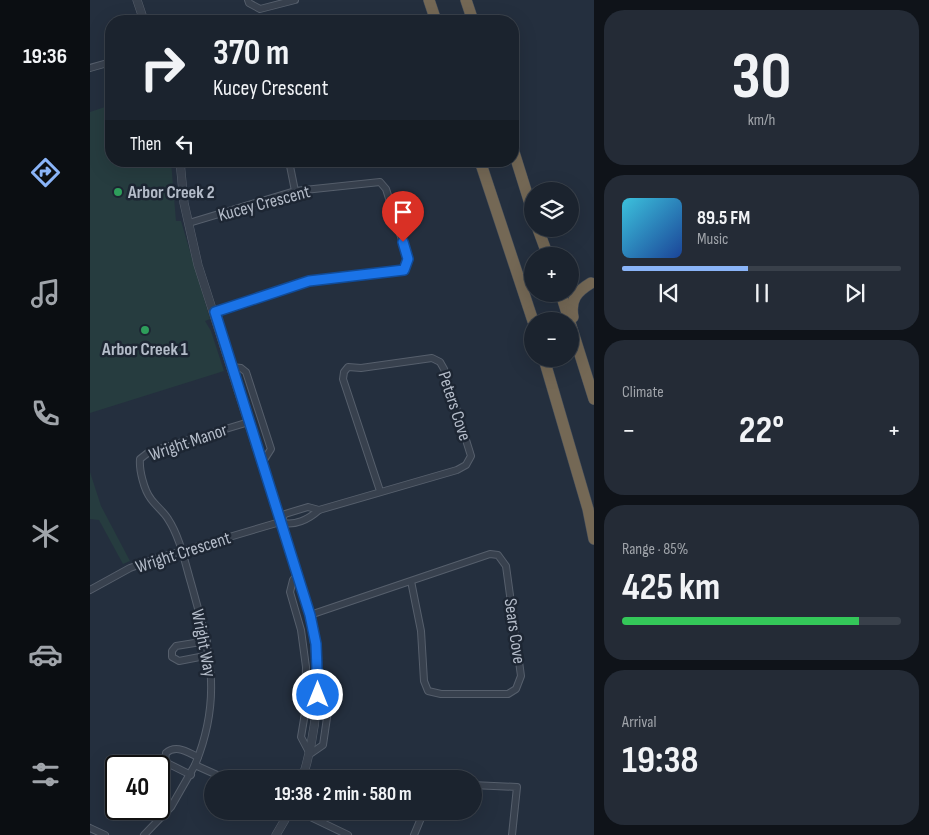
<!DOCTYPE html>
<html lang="en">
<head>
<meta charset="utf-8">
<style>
	body { margin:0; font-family:"Sofia Sans Condensed",sans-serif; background:#242b36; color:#f1f3f6; height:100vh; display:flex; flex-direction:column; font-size:19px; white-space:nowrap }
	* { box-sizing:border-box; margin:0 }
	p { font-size:16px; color:#a0a4aa }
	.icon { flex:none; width:28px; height:28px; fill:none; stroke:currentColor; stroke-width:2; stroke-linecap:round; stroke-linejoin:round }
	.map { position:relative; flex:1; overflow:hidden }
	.side { display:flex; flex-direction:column; gap:10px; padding:10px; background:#0f1319; width:335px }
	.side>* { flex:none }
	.guide { position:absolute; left:15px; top:15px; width:414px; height:152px; border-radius:20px; box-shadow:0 5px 20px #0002,0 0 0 1px #39404a; background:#1b232e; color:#f1f3f6; overflow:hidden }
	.tools { position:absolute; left:434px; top:182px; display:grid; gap:10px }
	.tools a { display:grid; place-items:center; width:55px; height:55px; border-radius:50%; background:#1b232e; box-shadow:0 5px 20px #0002,0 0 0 1px #39404a; font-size:25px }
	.speed { position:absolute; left:15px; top:755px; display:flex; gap:10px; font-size:25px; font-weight:700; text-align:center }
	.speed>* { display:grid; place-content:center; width:65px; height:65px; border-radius:50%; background:#1b232e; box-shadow:0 5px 20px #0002,0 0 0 1px #39404a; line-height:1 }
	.speed .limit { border:2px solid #111; border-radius:8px; background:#fff; color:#111 }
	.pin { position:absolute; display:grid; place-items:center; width:42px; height:42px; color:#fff; margin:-51px -21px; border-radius:50% 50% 50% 0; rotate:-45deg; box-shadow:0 0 5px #0007 }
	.pin .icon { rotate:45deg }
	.me { position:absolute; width:55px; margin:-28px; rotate:0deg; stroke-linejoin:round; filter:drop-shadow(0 0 4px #0008) }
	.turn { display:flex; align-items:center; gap:18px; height:105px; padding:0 25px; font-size:22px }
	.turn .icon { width:65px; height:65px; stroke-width:2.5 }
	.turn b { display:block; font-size:35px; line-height:42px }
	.then { display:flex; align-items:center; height:48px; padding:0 25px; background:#0003; gap:10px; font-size:19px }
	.big { font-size:38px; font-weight:700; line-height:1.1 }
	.side .tile { flex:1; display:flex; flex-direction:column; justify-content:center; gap:8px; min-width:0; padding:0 18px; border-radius:20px; background:#242b36 }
	.side .dial { align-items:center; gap:0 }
	.dial b { font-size:65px; line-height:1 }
	.song { display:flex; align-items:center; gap:15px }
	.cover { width:60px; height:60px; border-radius:8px; background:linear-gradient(135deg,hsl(190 70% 55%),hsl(220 70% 35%)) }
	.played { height:5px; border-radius:2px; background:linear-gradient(90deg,#8ab4f8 45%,#39404a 45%) }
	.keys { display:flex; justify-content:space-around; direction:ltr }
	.heat { display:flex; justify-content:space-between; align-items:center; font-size:28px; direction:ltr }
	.charge { height:8px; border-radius:4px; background:linear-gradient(90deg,#34c759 85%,#39404a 0) }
	.trip { position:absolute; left:114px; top:770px; width:278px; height:50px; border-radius:25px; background:#1b232e; box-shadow:0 5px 20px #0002,0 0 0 1px #39404a; font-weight:700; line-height:50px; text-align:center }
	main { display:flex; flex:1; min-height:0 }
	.tab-bar { display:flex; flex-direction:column; width:90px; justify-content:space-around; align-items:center; background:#0b0e12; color:#a0a4aa }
	.tab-bar .icon { width:35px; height:35px }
	.tab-bar .active { color:#8ab4f8 }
	.tab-bar b { font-size:22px; color:#f1f3f6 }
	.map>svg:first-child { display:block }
	.green { fill:#263c3f }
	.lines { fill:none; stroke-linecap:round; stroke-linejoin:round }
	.minor-casing { stroke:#565f6c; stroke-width:8 }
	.tertiary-casing { stroke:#565f6c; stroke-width:9 }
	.motorway-casing { stroke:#434c59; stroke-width:12 }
	.minor { stroke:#38414e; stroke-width:6 }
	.tertiary { stroke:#38414e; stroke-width:8 }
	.motorway { stroke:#746855; stroke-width:11 }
	.route-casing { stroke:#114b97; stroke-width:12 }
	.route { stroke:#1a73e8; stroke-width:9 }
	.leisure-dot { fill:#2e9e5b; stroke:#1d2633; stroke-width:2 }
	.labels { text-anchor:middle; stroke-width:5; stroke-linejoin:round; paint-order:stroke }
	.poi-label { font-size:18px; font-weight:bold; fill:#b4bcc9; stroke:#1d2633; text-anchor:start }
	.street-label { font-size:18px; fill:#b4bcc9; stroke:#1d2633 }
</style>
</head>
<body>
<main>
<nav class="tab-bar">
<b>19:36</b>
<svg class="icon active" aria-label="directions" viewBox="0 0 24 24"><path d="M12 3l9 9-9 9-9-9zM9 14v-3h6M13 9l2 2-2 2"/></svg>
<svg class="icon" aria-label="music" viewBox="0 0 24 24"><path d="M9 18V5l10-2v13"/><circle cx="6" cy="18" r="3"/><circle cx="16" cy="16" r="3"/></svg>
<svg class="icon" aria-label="phone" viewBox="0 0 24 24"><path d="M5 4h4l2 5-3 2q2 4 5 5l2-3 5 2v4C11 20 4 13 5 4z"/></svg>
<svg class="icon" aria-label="climate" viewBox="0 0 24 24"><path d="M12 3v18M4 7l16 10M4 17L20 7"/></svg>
<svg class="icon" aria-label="car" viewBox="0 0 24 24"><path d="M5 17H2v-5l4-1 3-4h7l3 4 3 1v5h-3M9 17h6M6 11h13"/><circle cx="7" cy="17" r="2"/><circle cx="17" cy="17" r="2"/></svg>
<svg class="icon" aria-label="filters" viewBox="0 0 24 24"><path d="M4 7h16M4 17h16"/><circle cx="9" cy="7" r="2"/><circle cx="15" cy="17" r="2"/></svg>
</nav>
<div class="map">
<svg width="504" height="835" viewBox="0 0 504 835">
	<rect width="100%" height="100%" fill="#242f3e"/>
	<g class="green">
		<path d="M21,105V161H81L86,221H91L120,319L115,321L121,331L134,371L0,413V112Z"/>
		<path d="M0,472L11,506L40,561L33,564L9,520L0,519Z"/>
	</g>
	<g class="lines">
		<g class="minor-casing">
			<g id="minor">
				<path d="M158,0L159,3L170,9L205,0"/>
				<path d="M0,68L21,62"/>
				<path d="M199,161L205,191"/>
				<path d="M99,223L205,191L290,182L296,189L318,259L314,270L219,281L125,312"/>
				<path d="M142,367L151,368L156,372L181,449L172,463"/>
				<path d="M190,522C204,527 219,519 229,510L367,470L376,465L381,456L354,369L350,362L342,358L271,368L258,367L254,372L253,379L290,491"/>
				<path d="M190,522L195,514L218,507L229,510"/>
				<path d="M208,574L203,580L200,592L211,630L216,667L215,713L211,737L220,754L233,745L239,704L238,684L228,673"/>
				<path d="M0,590L40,568L65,559L190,522"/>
				<path d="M220,615L400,554L408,555L416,566L431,676L426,689L418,694H351L338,691L334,681L331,631L321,581"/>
				<path d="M117,641L86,646L82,651V657L89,661L120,655"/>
				<path d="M105,765C133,697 120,651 101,583C95,563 90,537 78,519C74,512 66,506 61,499C54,490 49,470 50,459L59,452L159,422"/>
				<path d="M101,775L79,764L75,760L76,753C86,744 97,752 108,757"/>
				<path d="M382,785L427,787L422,835"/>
				<path d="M208,811L258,835"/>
				<path d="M0,828L15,835"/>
				<path d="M54,835L81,807L105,765L136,779"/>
				<path d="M324,835L334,811"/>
			</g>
		</g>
		<g class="tertiary-casing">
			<g id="tertiary">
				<path d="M47,0L54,21"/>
				<path d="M90,161L94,203L108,265L220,615C231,671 230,724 212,779"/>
				<path d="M186,835L200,811"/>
			</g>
		</g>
		<g class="motorway-casing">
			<g id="motorway">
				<path d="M339,0L346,21"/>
				<path d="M376,0L383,21"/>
				<path d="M422,146L442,210"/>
				<path d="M390,161L443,321"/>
				<path d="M448,229L458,256"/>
				<path d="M471,294L504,399"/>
				<path d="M483,317C480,300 486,292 501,283"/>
				<path d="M454,359L498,509L504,539"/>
			</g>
		</g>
		<use href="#minor" class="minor"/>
		<use href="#tertiary" class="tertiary"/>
		<use href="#motorway" class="motorway"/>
	</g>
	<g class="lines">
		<g class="route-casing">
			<path id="route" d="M228,695L226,644L220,615L125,312L219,281L314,270L318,259L313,242"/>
		</g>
		<use href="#route" class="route"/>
	</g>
	<g class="leisure-dot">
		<circle cx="28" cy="192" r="5"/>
		<circle cx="55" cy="330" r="5"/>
	</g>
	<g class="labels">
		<g class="poi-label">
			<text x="38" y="198">Arbor Creek 2</text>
			<text x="55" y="355" text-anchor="middle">Arbor Creek 1</text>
		</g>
		<g class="street-label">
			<text transform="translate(174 203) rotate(-15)" y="6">Kucey Crescent</text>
			<text transform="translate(365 406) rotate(72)" y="6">Peters Cove</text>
			<text transform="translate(98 442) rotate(-19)" y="6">Wright Manor</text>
			<text transform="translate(93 552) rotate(-18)" y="6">Wright Crescent</text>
			<text transform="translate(425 631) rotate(82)" y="6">Sears Cove</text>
			<text transform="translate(114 643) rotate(79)" y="6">Wright Way</text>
		</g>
	</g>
</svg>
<div class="tools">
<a><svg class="icon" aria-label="layers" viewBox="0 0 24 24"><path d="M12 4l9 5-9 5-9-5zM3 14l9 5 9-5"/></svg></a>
<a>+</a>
<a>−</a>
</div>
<div class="speed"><div class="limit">40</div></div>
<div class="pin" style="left:313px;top:242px;background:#d93025"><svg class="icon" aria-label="arrive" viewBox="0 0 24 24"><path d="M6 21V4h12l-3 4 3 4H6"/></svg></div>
<svg class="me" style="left:228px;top:695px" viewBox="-20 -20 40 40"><circle r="17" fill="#1a73e8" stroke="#fff" stroke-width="3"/><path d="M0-11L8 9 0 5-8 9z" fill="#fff"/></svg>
<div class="trip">19:38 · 2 min · 580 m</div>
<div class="guide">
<div class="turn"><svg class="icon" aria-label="right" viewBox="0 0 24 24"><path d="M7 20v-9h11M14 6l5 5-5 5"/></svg><div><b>370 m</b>Kucey Crescent</div></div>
<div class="then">Then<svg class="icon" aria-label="left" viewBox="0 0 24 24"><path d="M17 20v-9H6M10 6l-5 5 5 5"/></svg></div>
</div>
</div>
<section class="side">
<div class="tile dial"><b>30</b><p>km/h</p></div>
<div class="tile">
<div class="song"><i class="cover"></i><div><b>89.5 FM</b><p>Music</p></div></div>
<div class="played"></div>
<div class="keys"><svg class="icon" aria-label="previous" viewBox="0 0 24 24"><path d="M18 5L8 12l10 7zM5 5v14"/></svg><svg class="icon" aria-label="pause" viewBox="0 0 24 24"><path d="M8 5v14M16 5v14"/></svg><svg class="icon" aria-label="next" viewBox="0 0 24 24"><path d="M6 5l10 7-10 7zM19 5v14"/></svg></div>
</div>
<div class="tile"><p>Climate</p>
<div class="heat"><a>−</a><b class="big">22°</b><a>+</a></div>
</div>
<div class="tile"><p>Range · 85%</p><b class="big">425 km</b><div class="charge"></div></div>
<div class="tile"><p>Arrival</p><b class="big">19:38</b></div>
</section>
</main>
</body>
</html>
